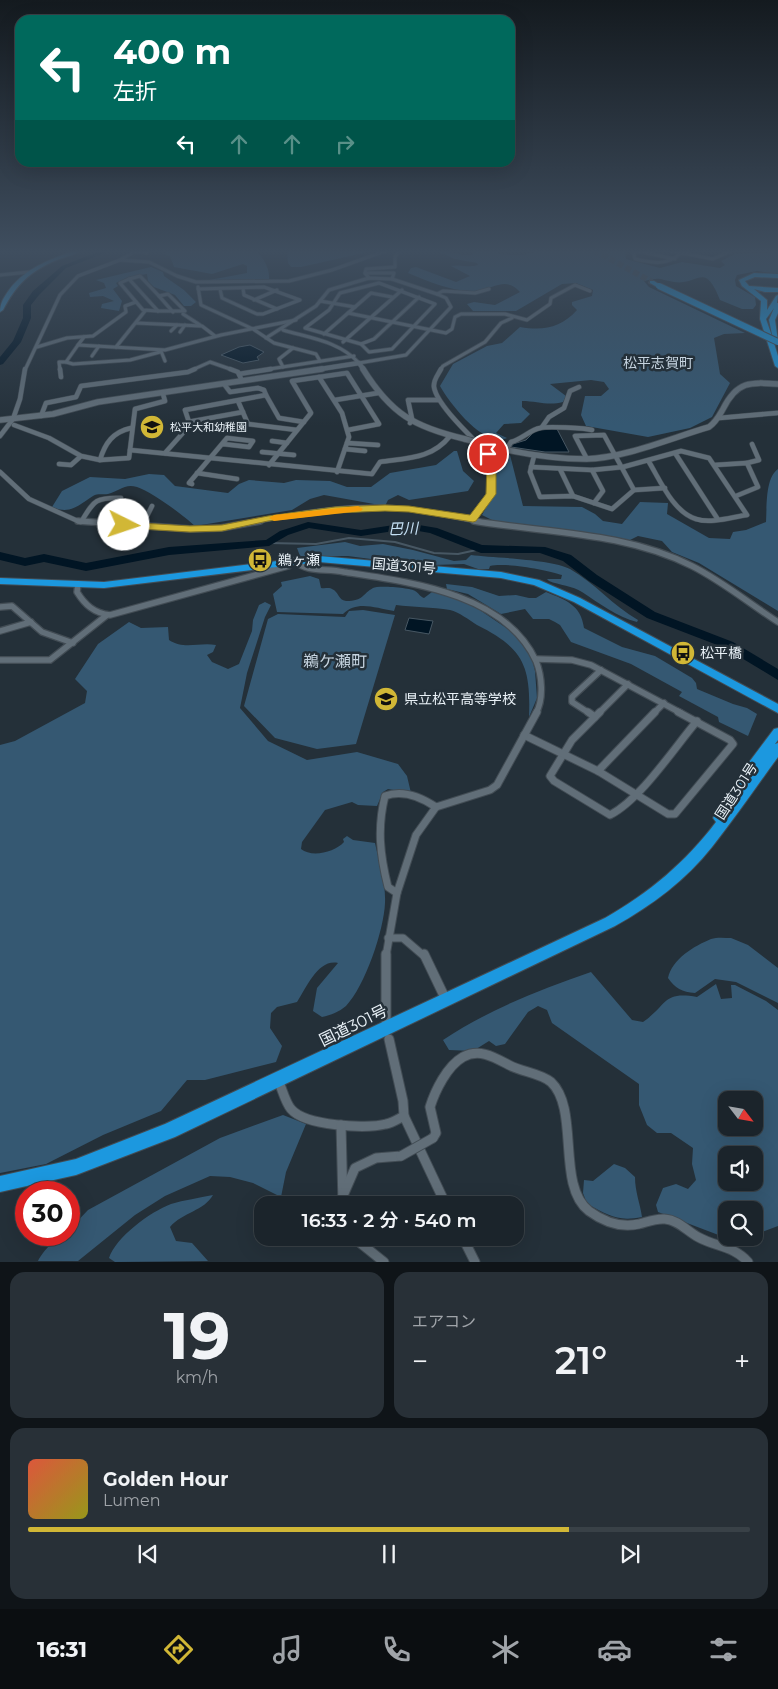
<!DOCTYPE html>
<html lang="ja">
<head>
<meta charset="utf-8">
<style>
	body { margin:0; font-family:Montserrat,"Noto Sans JP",sans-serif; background:#283037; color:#f1f3f6; height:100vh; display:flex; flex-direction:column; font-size:19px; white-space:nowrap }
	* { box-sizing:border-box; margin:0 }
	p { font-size:16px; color:#a0a4a9 }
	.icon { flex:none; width:28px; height:28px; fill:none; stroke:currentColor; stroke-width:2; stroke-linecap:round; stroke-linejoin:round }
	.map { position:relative; height:1262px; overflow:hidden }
	.details { display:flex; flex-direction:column; gap:10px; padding:10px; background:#0f1418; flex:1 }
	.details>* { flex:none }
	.top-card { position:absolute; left:15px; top:15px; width:500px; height:152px; border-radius:15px; box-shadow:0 5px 20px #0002,0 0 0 1px #394147; background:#00695c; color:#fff; overflow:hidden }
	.needle { width:32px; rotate:121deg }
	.fabs { position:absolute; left:718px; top:1091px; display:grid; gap:10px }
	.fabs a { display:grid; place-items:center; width:45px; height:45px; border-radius:10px; background:#1b242b; box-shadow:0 5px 20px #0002,0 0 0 1px #394147; font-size:25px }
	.speed { position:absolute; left:15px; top:1181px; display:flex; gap:10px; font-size:25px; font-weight:700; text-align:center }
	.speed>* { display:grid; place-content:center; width:65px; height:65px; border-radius:50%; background:#1b242b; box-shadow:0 5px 20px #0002,0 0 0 1px #394147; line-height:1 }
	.speed .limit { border:8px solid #d22; background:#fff; color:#111 }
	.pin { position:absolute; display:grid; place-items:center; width:42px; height:42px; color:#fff; margin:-21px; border:2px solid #fff; border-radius:50%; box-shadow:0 1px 5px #0007 }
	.me { position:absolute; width:55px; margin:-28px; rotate:94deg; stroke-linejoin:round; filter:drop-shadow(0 0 4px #0008) }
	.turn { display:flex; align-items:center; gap:18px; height:105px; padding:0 15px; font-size:22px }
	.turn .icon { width:65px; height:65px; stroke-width:2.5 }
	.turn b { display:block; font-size:35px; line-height:42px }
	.lanes { display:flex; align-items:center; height:48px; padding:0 15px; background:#0003; justify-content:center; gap:25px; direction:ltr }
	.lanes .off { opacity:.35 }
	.big { font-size:38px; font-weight:600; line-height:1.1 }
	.details .card { flex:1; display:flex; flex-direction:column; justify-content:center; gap:8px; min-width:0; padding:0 18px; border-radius:15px; background:#283037 }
	.details .dial { align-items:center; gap:0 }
	.dial b { font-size:65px; line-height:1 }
	.song { display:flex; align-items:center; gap:15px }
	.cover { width:60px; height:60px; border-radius:8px; background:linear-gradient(135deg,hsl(10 70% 55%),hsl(60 70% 35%)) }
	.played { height:5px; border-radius:2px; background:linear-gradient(90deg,#d1b736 75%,#394147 75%) }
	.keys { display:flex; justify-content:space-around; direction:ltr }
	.heat { display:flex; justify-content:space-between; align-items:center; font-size:28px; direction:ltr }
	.details .tiles { flex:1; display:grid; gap:10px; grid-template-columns:1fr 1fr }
	.card:last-child { grid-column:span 2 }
	.trip { position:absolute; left:254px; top:1196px; width:270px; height:50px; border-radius:15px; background:#1b242b; box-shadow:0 5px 20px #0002,0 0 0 1px #394147; font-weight:600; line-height:50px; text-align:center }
	.tab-bar { display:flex; height:80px; justify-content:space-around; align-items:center; background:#0b0e11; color:#a0a4a9 }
	.tab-bar .icon { width:35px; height:35px }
	.tab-bar .selected { color:#d1b736 }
	.tab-bar b { font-size:22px; color:#f1f3f6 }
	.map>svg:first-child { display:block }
	.green { fill:#355872; fill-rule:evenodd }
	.water { fill:#011524; stroke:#475763 }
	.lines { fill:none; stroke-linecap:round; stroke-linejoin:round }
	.stream { stroke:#475763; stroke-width:2 }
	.river { fill:#011524; fill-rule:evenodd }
	.highway-tunnel { stroke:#424d56; stroke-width:6; stroke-dasharray:6 3; stroke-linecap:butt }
	.street-far4-casing { stroke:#424c54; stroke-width:4.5 }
	.street-far3-casing { stroke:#424c54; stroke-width:5.5 }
	.street-far2-casing { stroke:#424c54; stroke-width:8 }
	.street-far1-casing { stroke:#424c54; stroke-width:9 }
	.street-casing { stroke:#424c54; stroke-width:11 }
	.secondary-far1-casing { stroke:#424c54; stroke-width:5.5 }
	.secondary-casing { stroke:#424c54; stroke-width:7 }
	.primary-casing { stroke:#424c54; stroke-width:2 }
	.highway-casing { stroke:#424c54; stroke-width:2 }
	.street-far4 { stroke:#616e78; stroke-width:3 }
	.street-far3 { stroke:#616e78; stroke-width:4.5 }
	.street-far2 { stroke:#616e78; stroke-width:5.5 }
	.street-far1 { stroke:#616e78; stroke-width:7 }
	.street { stroke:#616e78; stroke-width:9 }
	.secondary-far1 { stroke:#616e78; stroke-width:4.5 }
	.secondary { stroke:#616e78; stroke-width:5.5 }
	.primary { fill:#3887b6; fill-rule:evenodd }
	.highway { fill:#1c98df; fill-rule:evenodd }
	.street-bridge-casing { stroke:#424c54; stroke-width:11; stroke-linecap:butt }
	.secondary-bridge-casing { stroke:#424c54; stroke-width:7; stroke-linecap:butt }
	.highway-bridge-casing { stroke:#424c54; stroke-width:8; stroke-linecap:butt }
	.street-bridge { stroke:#616e78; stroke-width:9 }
	.secondary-bridge { stroke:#616e78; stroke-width:5.5 }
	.highway-bridge { stroke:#1c98df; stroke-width:6 }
	.route { fill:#d1b736; stroke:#887723 }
	.slow { fill:#f59e0b }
	.labels { text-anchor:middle; stroke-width:5; stroke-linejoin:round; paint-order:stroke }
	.far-poi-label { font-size:11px; fill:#e9f1f7; stroke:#243039; text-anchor:start }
	.far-quarter-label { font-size:14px; fill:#c6d4e0; stroke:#243039 }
	.poi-label { font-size:14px; fill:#e9f1f7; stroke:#243039; text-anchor:start }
	.street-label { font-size:14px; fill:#e9f1f7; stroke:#243039 }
	.water-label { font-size:15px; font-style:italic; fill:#c5e0f4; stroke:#243039 }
	.quarter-label { font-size:16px; fill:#c6d4e0; stroke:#243039 }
	.near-street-label { font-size:16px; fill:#e9f1f7; stroke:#243039 }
</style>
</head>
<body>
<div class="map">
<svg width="778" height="1262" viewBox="0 0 778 1262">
	<rect width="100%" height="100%" fill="#243039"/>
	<g class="green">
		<path d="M170,250H256C263,258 270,268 269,279L204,281L247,273V266L243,264L212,274L174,267L170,256L163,254Z"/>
		<path d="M284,250H377L301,267H291L288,263L287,251Z"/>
		<path d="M476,250H500L497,254C509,254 529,257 539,250H625L626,259L660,268L682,262L720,268L725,265L721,261L735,254L769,253L772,250H778V274L757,271L737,275L735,280L736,286L755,297L756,305L753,309H742L720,300C704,260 699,286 674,282C657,279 662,277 644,281L649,287L745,333L724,334L714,338L720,374L730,383L712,417L690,428L648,437L586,426L581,415L585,396H601L609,389L604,382L591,380L550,384L566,396L563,402C548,406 537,401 522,401V407L530,414L521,423L504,424L496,433L507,438C485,449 450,404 440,386L453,364L487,346L502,343L520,327C543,331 561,328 577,310L572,305V302L592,296L593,290L576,283L562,284L516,311H473L467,304L474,302L495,305L520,292C506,276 494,289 476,291C452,292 430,282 408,273L411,268L416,267L456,282L470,276L451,266C460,264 469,268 478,265L477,263L455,259L439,252C446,250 460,256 472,255Z"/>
		<path d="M151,267L163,272L164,276L184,290L196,302L191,306H184L175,295L154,287L148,281L147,274L128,277L116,283L118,286L113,289L122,301L119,311L101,308L102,304L114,301L103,296L90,297L89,293L106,288L104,283L96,280Z"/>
		<path d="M454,451H457L463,471L474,481L468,491L409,500L398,495L388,500L385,506L324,495L310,499L292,510L195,526C183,515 152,492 137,487C125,483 119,491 108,494C103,495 98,493 93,496C79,505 70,515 52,507L62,491L90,477L125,479L149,474L164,475L175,486L228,493L239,484L249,480L284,483L296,480L330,481L347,487H371L390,473L436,465Z"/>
		<path d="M510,455L523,506L582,507L595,514L603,521L622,524L640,502L668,503L667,514L709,538L730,539L733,532L746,530L766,522C767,507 765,478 778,469V611L699,563L672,552L662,541L638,536L628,541L498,523L482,515L494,493L496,460Z"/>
		<path d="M345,542L360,546L383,544L413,550L454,561L466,560L471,555C494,558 552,559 570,569C595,583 613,606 638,620L637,622C617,617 599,603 582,592C573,586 559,585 549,581L547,579H561L562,575C548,570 504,562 490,566L489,569H478L464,564L433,565L413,559L394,562L348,556H300L297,548Z"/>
		<path d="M310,576L319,579L321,588C325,589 329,587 332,589C339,592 338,600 346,601C364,601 362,594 373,588C378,585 412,588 415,591C419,593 419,596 424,598L432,592L465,600L518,636L532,659L535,671L537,698L529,717C531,665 523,648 477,625C469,620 459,612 450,610C432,607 413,607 396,605L394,611C375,608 357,600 343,614L277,612L273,594L282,586L281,582Z"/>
		<path d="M446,584L472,587L499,596L516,595L529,598H536L546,592C566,600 581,605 584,628L622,647L655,656L692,678L696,683L697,689L733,704L747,708L757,714L748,736L719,722L718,717L679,696L682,692L631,664L571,642L560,625L555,622L549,619H533L525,609L501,614L468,594L447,589Z"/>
		<path d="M265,602L271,605L265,617L247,673L240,708L268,741L307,760L357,752L398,764L407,776L411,793L388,789L383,792L377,806L358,805L352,802L325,810L302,842L301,849C312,858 335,852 344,842L343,839L347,836L353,840L375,843C379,862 386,883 385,903C384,930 365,986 346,1006C339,1012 331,1015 322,1017L313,1011L317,988L338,963C318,959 307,987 297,1002L277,1007L271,1013L270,1028L282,1046L276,1062L205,1080H187L161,1111L103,1135L46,1164L0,1173V745L15,741L85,703L87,691L75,679L98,644L129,622L141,628L168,627L169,640C184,650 199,642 216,645L213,652L207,655L212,662L228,669L239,664L252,631L253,620L259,605Z"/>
		<path d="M363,610L395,615L356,744L317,749L275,738L244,706L268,619L278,614L345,617L349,611Z"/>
		<path d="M731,938L748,945L778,968V1003L736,982L715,979L695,993C682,992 675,988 668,978C672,959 694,946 711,939C717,937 725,938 731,938Z"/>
		<path d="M591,972L632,1020L643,1022C668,1005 662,991 697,997L716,984L721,999L732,998L731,985H735L766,1001L778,1010V1226L754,1235V1210H726V1238H746L729,1239L658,1212L656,1205L663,1188L676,1184L688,1189L696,1180L692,1164L693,1148L671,1133H657L647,1125L639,1105V1084L552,1023L547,1010L538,1006L528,1012L505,1044L496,1046L489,1041L473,1051L449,1050L443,1040C490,1009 539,990 591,972ZM726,1100H754V1128H726ZM726,1155H754V1182H726Z"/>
		<path d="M283,1115L306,1124L286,1172L281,1197L253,1183L230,1177L210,1176L165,1196L135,1215L78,1261H38C43,1251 57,1235 69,1235V1230L88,1210L220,1138Z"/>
		<path d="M614,1164L625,1168L635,1177C635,1192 640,1203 642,1217C617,1222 609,1215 587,1204L583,1193L584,1180L593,1181Z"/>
		<path d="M213,1195C204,1211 183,1212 170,1227L176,1241L192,1243L208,1261L115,1262L109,1258C116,1237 150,1212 171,1204C184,1200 199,1198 213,1195Z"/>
	</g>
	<g class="water">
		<path d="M250,345L264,352L257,357L259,360L243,363L221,355L239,347Z"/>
		<path d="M557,429L569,452H545L511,447L513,444L526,440L536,430Z"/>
		<path d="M409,618L433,621L429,634L405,630Z"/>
	</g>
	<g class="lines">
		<path class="stream" d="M269,543L316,544L349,538L395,542L434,553L458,554L481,549"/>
		<g class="river">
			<path d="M103,250H112L66,268L39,295L31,305V318L21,342L3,364L0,365V357L13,341L23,318V305L33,291L62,266Z"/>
			<path d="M308,522L361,530L407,523L437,528L482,545L545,547L571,555L597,575L655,612L733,642L778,669V680L725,648L647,618L589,581L563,561L540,553H481L430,533L407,529L361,536L309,528L288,535L269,546L169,555L86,571L44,562L25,566L0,560V552L25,558L44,554L86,563L169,547L266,540L280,531Z"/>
		</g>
		<path class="highway-tunnel" d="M594,250L652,282"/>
		<g class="street-far4-casing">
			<g id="street-far4">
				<path d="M633,250L635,259C653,263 667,266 681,253"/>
				<path d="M633,250L675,259"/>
				<path d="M667,250L713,259L733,250"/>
				<path d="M744,250H760"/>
				<path d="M136,251L147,253"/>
				<path d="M120,260L149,262L177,276L196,282L289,281L332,270L388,250"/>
				<path d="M365,273H394L392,279"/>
				<path d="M0,275L29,272"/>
				<path d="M369,278L365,273L366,269L395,267V257L400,250"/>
				<path d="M129,279L158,311"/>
				<path d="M129,279L120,283L143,310L158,311"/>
				<path d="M129,279L140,276L159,296L168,294L185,311H158"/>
				<path d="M379,283L435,304L392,349L369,352L361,344L305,328L329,310L340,293Z"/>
				<path d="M198,287L201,305L253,329L274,343L316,354L320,361"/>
				<path d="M243,288L244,295L277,309"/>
				<path d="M198,289L264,287L300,300L263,314H257L222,298L220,289"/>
				<path d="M437,294L443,291L475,293L489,289"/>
				<path d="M159,296L173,312"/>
				<path d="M254,300L277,290"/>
				<path d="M320,301L355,307"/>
				<path d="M348,313L446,333L452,329L455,317L461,314H505L527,320L550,304L551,298L575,285L590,291"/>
				<path d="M183,314L200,325"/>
				<path d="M136,323L202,326L215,336"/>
				<path d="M171,331L177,325"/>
				<path d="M180,332L185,325"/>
				<path d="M324,334L371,293L392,297"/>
				<path d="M84,337L78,345L165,350L221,335L296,320"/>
				<path d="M266,338L316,306L329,290L369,278L392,279L437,294L446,298L451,307L406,355L359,363C339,341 310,338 283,330"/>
				<path d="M343,342L402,290"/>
				<path d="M361,344L374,339L419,297"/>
				<path d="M37,347L67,338L93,336L126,312L125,306L136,302"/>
				<path d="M116,347L145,311"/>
				<path d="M161,351L165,361"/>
				<path d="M92,356L99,346"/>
				<path d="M66,362L73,364L130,360L160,352"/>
				<path d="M283,367L279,359L293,348"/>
				<path d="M25,370L60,295L78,276L120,260L137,250"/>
				<path d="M60,370L59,362H66L78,345"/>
				<path d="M192,370L210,362L233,370"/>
				<path d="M263,370L354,356"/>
				<path d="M440,370L443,366L485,342L501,323L512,318"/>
			</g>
		</g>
		<g class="street-far3-casing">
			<g id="street-far3">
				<path d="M60,369L61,377"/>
				<path d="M230,369L238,372L242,381"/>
				<path d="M441,369C438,375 433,380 434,387C437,406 474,439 488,454C498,479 489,499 473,519"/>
				<path d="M239,374L271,369"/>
				<path d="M319,377L342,413L349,437L337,472"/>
				<path d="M224,384L230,392L258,388L264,390L266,395"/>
				<path d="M335,400L378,393"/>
				<path d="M238,401L248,424L297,430"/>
				<path d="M41,416L46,403L76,397L81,386L188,372L195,369"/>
				<path d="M719,418L777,413"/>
				<path d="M188,422L243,412"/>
				<path d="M410,423L412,419L408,400H439"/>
				<path d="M14,425L49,438L81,456L100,460"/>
				<path d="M542,427L549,417L564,408L570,391L579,387"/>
				<path d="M131,428C113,432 105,443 100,460L129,458L135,409L165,401L163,394"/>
				<path d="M0,436L13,419L20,399L25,369"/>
				<path d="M272,441L287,443"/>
				<path d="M347,443L378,445"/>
				<path d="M345,449L365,451"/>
				<path d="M130,450L372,474L380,462C407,458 432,459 450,436"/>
				<path d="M506,450L511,442C522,439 530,430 540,428C547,426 585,428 592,430"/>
				<path d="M262,452L294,455"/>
				<path d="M165,453L190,425L185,410L266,395L279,418L304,422"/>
				<path d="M675,453L717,518"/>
				<path d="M534,456L530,472L540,497L573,496L612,509L634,490L665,488"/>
				<path d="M587,459L575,436L604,435L634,490"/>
				<path d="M747,463L759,460L752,444"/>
				<path d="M59,464L71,465L80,457"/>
				<path d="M269,465L311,413L292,381L347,373L379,424L348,430"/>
				<path d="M715,465L747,463L758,487L736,496"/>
				<path d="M531,467L592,470L623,467L681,451L709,458L747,515C732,517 711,524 696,519C673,512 660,480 649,462"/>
				<path d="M560,469L573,496"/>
				<path d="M592,470L603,491L594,503"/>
				<path d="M0,472L29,499L80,522"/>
				<path d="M197,473L237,479"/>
				<path d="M192,484L189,483L227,438L253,441L249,447L223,444"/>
				<path d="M81,522C94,501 95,497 121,498L108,522"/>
				<path d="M144,522L152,506"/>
				<path d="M254,522C303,512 359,503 409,509C433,512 457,518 481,522"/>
			</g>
		</g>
		<g class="street-far2-casing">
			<g id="street-far2">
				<path d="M78,521L190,529L221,528L260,521"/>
				<path d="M474,521C546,533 625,532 692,566C722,581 750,604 778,622"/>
				<path d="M107,524L109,521"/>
				<path d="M142,526L145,521"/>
				<path d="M294,561C309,573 325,568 344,572C409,582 505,593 536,661C542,676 544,699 536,713"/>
				<path d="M78,584L77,592C85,605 94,613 110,615L288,566L287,562"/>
				<path d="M0,607L12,606L42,632L73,643"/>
				<path d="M0,631L31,622"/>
				<path d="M536,659L572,660L591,665L681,713"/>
				<path d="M0,660H50L107,615"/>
				<path d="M589,713L572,702V697L601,670"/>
				<path d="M599,713L628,684"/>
				<path d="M654,713L664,703"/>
			</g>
		</g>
		<g class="street-far1-casing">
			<g id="street-far1">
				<path d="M588,712L595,717"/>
				<path d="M600,712L572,740L550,776L554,781L610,815C641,799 674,748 697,721"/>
				<path d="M524,735L598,771L668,814H675L733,744L730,740L678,712"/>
				<path d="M598,771L655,712"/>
				<path d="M397,893L416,835L436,807"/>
				<path d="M388,938H403L424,956"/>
				<path d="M386,956L397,893L388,887C380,855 377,828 385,796C403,789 421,797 436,807L490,790L497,785L537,712"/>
			</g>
		</g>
		<g class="street-casing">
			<g id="street">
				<path d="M424,954L446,1000"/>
				<path d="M386,1021V954"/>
				<path d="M278,1080C282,1088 285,1102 291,1109C305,1126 366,1129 386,1124C392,1123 398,1119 404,1116L403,1101L389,1039"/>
				<path d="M404,1116L446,1205"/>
				<path d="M341,1125L343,1205"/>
				<path d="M433,1138L436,1133L430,1107C435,1091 447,1066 463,1057C479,1048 494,1057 509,1065C522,1072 540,1073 551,1082C580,1109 556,1186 589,1211C604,1222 621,1228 639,1224C647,1222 656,1218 665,1219C678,1220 687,1231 698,1237C716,1247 734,1246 748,1262"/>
				<path d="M342,1198L355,1168L376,1158L401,1156"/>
				<path d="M354,1238L384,1262"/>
				<path d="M463,1238L475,1262"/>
			</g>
		</g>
		<g class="secondary-far1-casing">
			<path id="secondary-far1" d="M314,370L359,363L364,370"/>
		</g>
		<g class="secondary-casing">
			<g id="secondary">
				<path d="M363,369C391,414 414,427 465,439"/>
				<path d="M0,420L53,414L98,402L322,369"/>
				<path d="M502,449C530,455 558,459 586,459C625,458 671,438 709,427C716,422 719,416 723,409C737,381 750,382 778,384"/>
			</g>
		</g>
		<g class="primary-casing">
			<path id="primary" d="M76,250H82C75,255 65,257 57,260C30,271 16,285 3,310L0,312C0,303 4,297 9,290C25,268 51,259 76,250Z"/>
		</g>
		<g class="highway-casing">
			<g id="highway">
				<path d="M754,273L778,274V278L755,277L745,281L749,286L778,288V292H765L754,289L767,300V310L776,296L778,295L777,303H778V313L775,320L778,341L773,340L778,356V368L775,366L760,319L761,301L742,286L739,280ZM774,308L769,320L773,339L766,319Z"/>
				<path d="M650,281H654L662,286L657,287L650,283Z"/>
				<path d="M319,556L501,572L539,580L580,598L778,704V713L574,602L534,585L501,578L319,562L104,588L0,584V578L104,582Z"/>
				<path d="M778,728V740L775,744L778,743V757C756,787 735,818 712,847C686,880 651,906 615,926L175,1137L76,1175L0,1192V1176L76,1159L165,1124L605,918C649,893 686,862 716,822L713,818L715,814L744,769L774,729Z"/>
			</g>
		</g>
		<use href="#street-far4" class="street-far4"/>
		<use href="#street-far3" class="street-far3"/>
		<use href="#street-far2" class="street-far2"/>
		<use href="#street-far1" class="street-far1"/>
		<use href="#street" class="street"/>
		<use href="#secondary-far1" class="secondary-far1"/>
		<use href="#secondary" class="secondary"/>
		<use href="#primary" class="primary"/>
		<use href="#highway" class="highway"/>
		<g class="street-bridge-casing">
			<path id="street-bridge" d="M401,1156L433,1138"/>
		</g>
		<g class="secondary-bridge-casing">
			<path id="secondary-bridge" d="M465,439L502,449"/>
		</g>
		<g class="highway-bridge-casing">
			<path id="highway-bridge" d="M659,286L778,342"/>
		</g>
		<use href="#street-bridge" class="street-bridge"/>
		<use href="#secondary-bridge" class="secondary-bridge"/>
		<use href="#highway-bridge" class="highway-bridge"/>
	</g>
	<linearGradient id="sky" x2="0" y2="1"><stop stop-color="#141a1f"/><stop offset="0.59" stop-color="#3f4e5f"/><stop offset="1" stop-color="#3f4e5f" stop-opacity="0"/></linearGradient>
	<rect width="778" height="426" fill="url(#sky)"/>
	<path class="route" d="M488,451L491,452L496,461V494L476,521L473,522L409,512L385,511L335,513L268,521L222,531L190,532L124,528L119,525L124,522L190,526L222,525L268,516L335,507L385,505L409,506L470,515L486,494L487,461L483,454Z"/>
	<path class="slow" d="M358,506L363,509L361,511L274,521L269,518L274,515Z"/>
	<defs>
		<g id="school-disc" transform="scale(1.25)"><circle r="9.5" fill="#d1b736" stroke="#243039"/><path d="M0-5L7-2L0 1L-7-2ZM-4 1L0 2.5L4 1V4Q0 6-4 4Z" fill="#111"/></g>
		<g id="bus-disc" transform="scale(1.25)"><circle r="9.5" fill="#d1b736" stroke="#243039"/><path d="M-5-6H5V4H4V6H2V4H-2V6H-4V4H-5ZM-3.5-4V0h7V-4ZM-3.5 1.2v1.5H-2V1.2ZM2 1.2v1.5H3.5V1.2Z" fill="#111"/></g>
	</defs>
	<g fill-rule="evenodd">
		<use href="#school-disc" x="152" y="427"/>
		<use href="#bus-disc" x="260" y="560"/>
		<use href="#bus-disc" x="683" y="653"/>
		<use href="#school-disc" x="386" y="699"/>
	</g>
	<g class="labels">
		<g class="far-poi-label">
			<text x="170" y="431">松平大和幼稚園</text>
		</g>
		<g class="far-quarter-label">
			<text x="658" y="368">松平志賀町</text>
		</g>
		<g class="poi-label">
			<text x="278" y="565">鵜ヶ瀬</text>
			<text x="700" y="658">松平橋</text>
			<text x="404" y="704">県立松平高等学校</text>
		</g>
		<g class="street-label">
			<text transform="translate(404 566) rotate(5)" y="5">国道301号</text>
			<text transform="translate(736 791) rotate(-57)" y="5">国道301号</text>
		</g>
		<g class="water-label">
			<text transform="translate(403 529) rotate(-2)" y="5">巴川</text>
		</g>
		<g class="quarter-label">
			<text x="335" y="667">鵜ケ瀬町</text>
		</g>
		<g class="near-street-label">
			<text transform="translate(353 1025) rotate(-26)" y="6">国道301号</text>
		</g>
	</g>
</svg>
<div class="fabs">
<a><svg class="needle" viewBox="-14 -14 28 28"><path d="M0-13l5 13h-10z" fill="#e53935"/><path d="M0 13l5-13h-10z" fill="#a0a4a9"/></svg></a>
<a><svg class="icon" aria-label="sound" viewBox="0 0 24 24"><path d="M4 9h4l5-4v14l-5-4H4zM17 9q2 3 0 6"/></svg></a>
<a><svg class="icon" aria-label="search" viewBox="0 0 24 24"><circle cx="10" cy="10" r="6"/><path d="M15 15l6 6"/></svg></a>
</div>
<div class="speed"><div class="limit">30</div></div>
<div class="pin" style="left:488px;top:454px;background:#d93025"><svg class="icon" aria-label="arrive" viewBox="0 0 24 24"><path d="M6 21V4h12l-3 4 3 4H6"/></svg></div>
<svg class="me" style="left:124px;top:525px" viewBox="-20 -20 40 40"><circle r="19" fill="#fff"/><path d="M0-13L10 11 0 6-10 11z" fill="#d1b736"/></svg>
<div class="trip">16:33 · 2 分 · 540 m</div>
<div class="top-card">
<div class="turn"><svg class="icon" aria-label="left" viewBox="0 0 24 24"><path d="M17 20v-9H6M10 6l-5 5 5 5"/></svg><div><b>400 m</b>左折</div></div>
<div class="lanes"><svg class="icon" aria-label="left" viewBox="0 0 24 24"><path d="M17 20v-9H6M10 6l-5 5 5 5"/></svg><svg class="icon off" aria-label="ahead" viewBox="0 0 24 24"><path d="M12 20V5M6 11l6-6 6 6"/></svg><svg class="icon off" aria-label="ahead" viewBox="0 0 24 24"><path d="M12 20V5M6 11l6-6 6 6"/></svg><svg class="icon off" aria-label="right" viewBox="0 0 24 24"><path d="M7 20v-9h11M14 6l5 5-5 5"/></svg></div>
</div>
</div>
<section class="details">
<div class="tiles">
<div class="card dial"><b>19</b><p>km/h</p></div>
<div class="card"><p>エアコン</p>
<div class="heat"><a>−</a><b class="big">21°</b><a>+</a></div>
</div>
<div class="card">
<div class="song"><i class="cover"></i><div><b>Golden Hour</b><p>Lumen</p></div></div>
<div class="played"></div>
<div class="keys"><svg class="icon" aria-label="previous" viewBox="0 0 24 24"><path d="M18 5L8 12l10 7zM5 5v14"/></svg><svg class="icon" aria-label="pause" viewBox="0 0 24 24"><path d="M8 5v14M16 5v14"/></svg><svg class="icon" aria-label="next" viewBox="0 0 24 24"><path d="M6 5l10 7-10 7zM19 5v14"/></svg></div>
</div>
</div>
</section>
<nav class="tab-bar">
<b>16:31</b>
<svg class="icon selected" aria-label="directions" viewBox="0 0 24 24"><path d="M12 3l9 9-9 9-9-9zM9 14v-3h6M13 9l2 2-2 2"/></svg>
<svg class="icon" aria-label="music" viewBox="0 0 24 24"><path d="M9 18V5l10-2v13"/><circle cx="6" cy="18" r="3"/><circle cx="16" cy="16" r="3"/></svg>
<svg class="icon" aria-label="phone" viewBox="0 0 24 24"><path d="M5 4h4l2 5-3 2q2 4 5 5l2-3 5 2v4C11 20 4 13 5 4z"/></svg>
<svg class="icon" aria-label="climate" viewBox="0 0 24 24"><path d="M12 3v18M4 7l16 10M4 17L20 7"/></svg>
<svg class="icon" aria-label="car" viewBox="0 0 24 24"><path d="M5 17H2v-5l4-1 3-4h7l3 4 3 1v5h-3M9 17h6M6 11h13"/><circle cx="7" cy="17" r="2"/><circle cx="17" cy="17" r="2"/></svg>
<svg class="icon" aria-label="filters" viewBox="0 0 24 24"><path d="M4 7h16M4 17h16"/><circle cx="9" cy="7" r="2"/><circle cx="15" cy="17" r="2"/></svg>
</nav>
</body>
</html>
